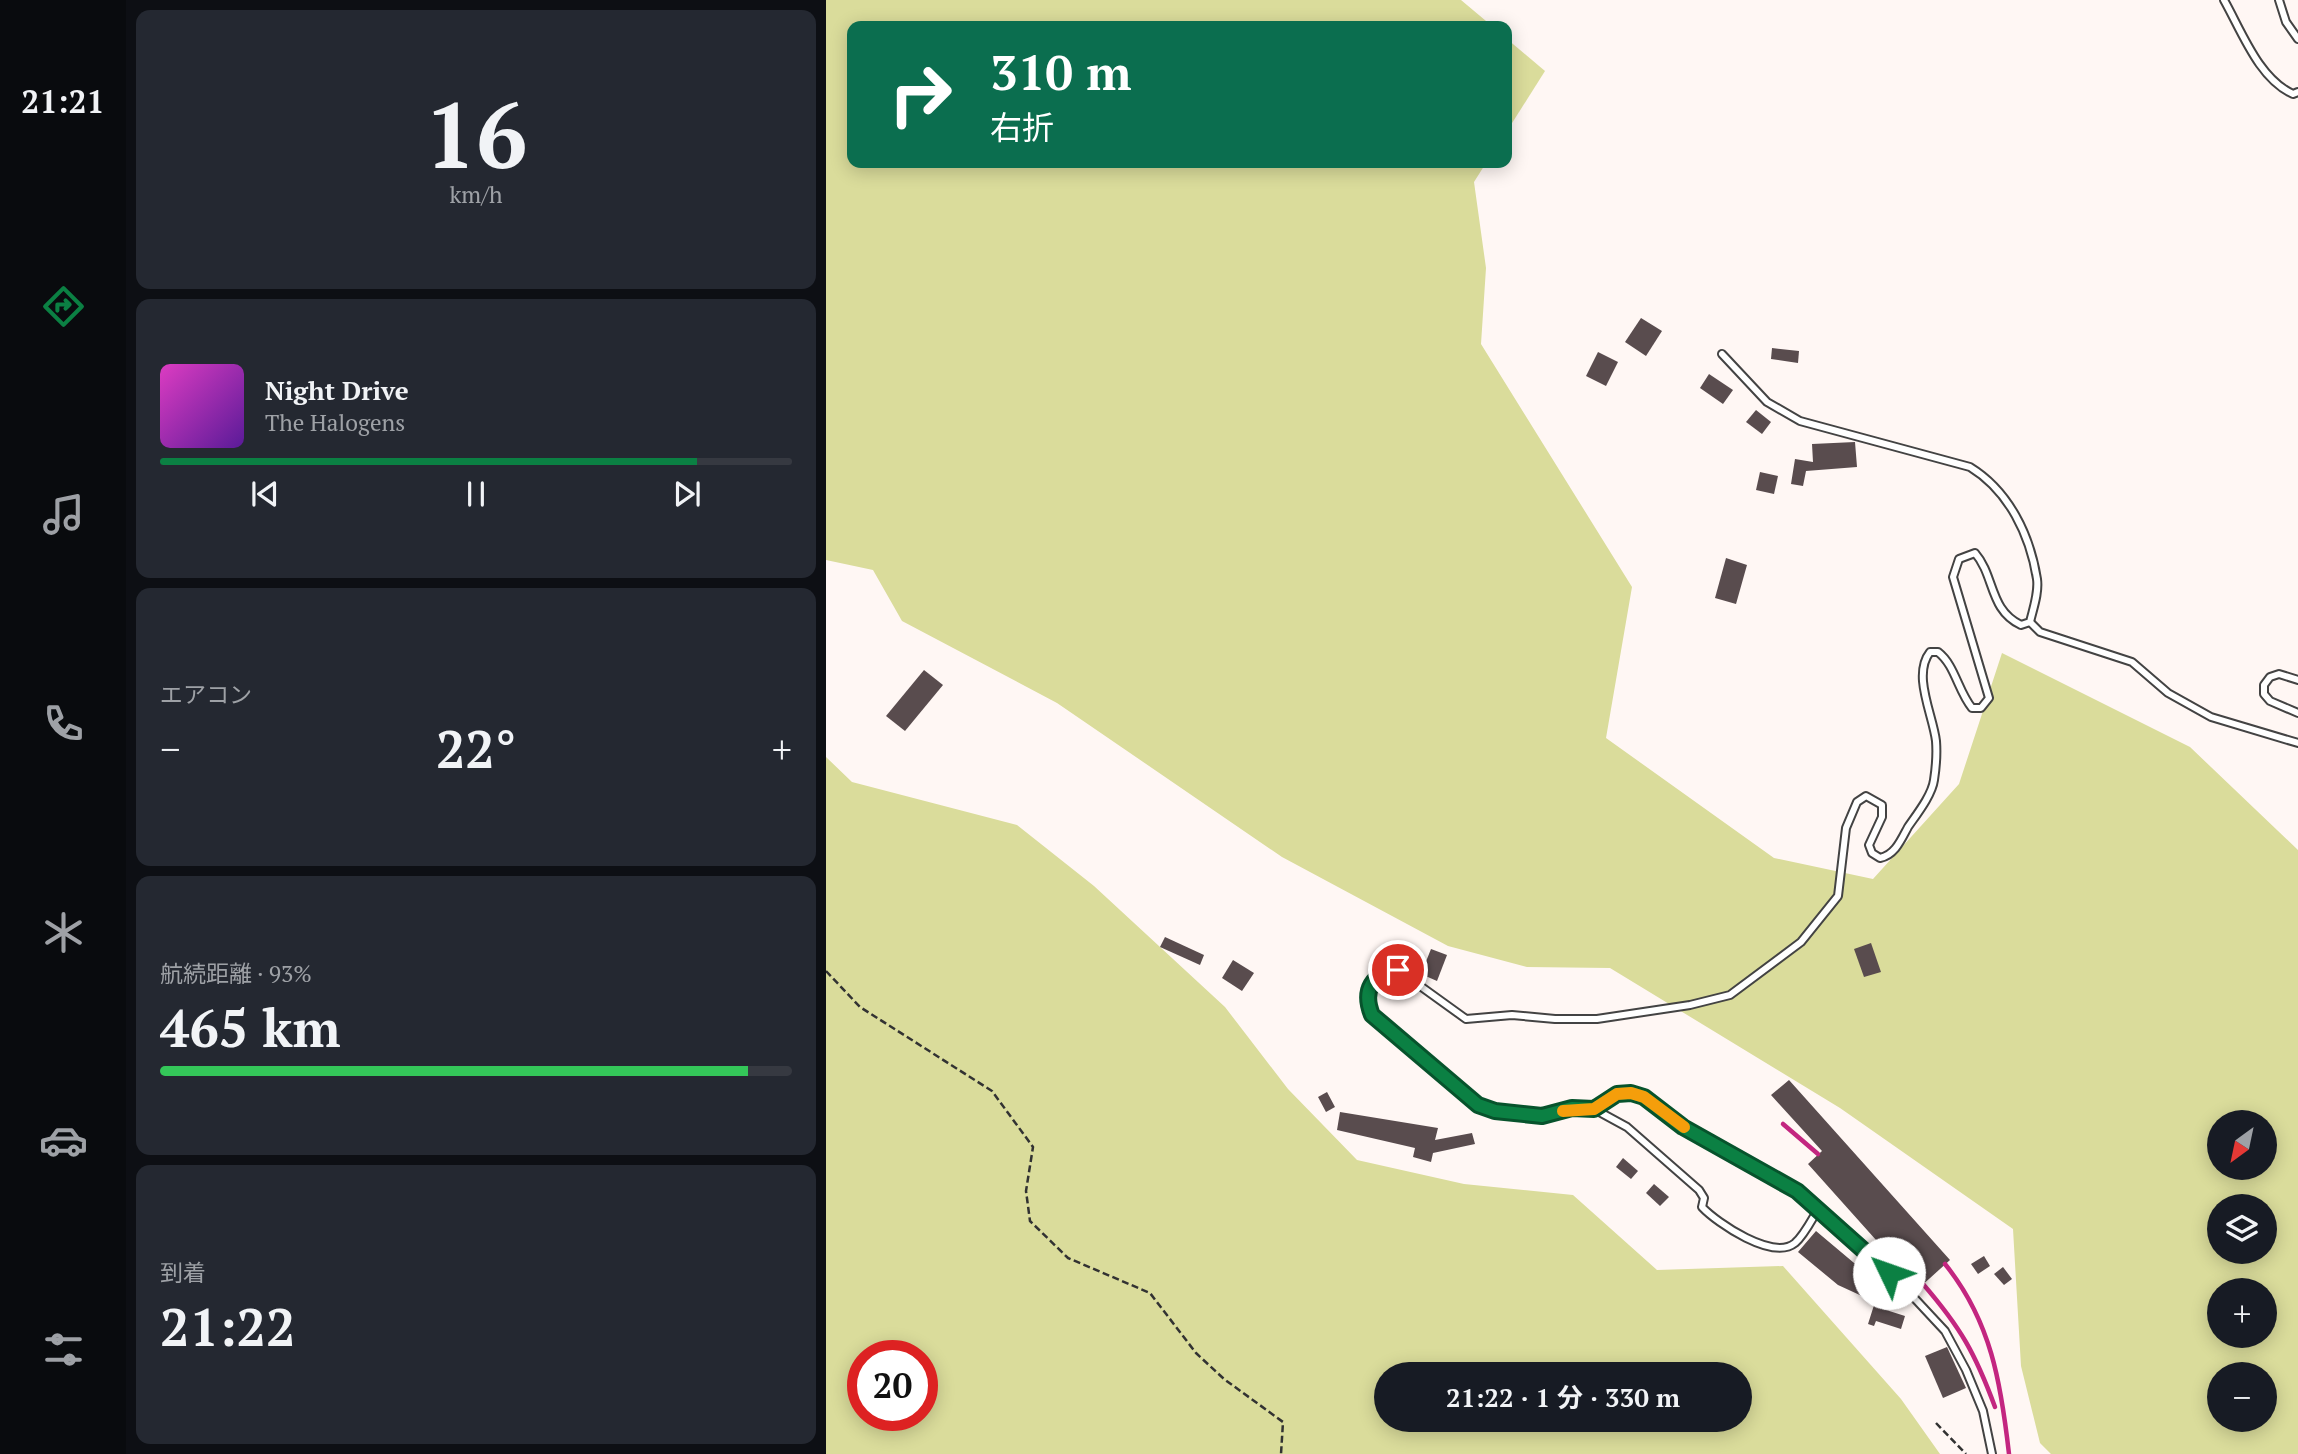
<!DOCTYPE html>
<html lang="ja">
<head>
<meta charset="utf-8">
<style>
	body { margin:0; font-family:"PT Serif","Noto Sans JP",serif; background:#242831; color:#f1f3f6; height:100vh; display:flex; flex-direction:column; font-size:26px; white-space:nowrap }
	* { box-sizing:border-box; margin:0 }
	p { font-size:23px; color:#9ea1a6 }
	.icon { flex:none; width:38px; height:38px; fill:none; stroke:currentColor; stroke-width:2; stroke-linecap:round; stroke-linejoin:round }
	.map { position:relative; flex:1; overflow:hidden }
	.sheet { display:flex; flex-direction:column; gap:10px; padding:10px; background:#0d0f14; width:700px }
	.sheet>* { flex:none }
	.top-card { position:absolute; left:21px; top:21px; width:665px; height:147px; border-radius:14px; box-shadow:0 4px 18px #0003; background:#0b6e4f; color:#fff; overflow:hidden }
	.needle { width:46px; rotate:213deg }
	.buttons { position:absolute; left:1381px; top:1110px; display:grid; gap:14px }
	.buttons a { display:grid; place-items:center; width:70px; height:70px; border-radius:50%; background:#171b24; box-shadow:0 4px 18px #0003; font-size:35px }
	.speed { position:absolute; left:21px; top:1340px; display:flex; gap:14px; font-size:35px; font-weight:700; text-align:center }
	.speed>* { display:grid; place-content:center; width:91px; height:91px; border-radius:50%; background:#171b24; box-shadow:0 4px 18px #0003; line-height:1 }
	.speed .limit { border:10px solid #d22; background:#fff; color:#111 }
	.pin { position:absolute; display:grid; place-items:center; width:60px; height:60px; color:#fff; margin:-30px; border:4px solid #fff; border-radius:50%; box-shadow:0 2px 7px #0007 }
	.me { position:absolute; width:77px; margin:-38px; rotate:312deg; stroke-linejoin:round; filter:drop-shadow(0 0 5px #0008) }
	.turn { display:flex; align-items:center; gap:24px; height:147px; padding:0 28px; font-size:32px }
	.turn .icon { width:91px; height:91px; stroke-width:2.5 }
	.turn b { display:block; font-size:49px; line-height:60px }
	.big { font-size:52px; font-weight:700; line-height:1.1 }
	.sheet .tile { flex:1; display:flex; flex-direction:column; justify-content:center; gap:10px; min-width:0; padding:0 24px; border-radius:14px; background:#242831 }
	.sheet .dial { align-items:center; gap:0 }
	.dial b { font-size:91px; line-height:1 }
	.song { display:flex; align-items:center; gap:21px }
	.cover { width:84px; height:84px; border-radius:10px; background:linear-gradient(135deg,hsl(310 70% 55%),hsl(270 70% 35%)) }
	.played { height:7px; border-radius:4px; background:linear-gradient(90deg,#0b8043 85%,#363941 85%) }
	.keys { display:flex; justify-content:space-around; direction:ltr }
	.heat { display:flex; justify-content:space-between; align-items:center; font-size:38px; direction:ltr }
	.charge { height:10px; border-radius:5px; background:linear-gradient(90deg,#34c759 93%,#363941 0) }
	.trip { position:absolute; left:548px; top:1362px; width:378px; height:70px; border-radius:35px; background:#171b24; box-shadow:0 4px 18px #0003; font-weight:700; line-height:70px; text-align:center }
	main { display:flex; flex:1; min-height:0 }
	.tab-bar { display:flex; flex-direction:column; width:126px; justify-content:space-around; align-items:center; background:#090b0e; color:#9ea1a6 }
	.tab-bar .icon { width:49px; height:49px }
	.tab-bar .current { color:#0b8043 }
	.tab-bar b { font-size:32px; color:#f1f3f6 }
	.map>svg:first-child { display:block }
	.forest { fill:#dadc9b; fill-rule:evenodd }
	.building { fill:#594c4e }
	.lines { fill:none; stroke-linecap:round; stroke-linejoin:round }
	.lane-casing { stroke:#434343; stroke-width:10 }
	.path { stroke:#323232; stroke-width:2.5; stroke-dasharray:7 3.5; stroke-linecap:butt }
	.lane { stroke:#fff; stroke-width:6 }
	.rail { stroke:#c32680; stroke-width:4.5 }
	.route-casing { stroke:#07532c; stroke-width:18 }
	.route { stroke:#0b8043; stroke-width:12 }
	.slow { stroke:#f59e0b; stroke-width:12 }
</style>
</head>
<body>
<main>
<nav class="tab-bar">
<b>21:21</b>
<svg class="icon current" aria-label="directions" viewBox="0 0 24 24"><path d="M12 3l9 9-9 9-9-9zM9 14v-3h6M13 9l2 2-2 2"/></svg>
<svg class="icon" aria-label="music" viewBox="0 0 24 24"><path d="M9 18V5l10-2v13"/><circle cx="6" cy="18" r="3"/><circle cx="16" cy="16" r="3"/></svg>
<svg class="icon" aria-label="phone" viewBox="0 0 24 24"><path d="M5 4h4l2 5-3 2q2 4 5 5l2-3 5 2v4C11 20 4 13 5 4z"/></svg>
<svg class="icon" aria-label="climate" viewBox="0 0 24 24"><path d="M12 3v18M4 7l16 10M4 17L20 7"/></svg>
<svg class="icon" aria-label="car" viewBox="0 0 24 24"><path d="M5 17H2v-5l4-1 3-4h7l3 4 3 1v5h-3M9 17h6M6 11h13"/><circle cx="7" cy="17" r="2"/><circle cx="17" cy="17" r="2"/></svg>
<svg class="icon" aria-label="filters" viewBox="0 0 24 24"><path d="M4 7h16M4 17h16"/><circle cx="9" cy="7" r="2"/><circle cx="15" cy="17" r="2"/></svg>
</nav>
<section class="sheet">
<div class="tile dial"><b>16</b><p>km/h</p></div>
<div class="tile">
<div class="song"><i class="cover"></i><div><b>Night Drive</b><p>The Halogens</p></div></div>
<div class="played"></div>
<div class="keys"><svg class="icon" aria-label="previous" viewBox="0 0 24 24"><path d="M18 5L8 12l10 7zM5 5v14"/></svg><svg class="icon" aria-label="pause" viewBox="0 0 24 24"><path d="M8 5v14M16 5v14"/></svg><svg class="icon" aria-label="next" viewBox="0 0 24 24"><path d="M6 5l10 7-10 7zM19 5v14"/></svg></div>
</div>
<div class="tile"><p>エアコン</p>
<div class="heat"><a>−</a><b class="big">22°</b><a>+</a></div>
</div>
<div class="tile"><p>航続距離 · 93%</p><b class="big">465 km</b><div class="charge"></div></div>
<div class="tile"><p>到着</p><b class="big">21:22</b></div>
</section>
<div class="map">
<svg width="1472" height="1454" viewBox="0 0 1472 1454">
	<rect width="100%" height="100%" fill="#fff7f4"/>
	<g class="forest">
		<path d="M0,0H635L666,26H26V163H660L648,182L660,268L655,344L806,587L780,738L948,858L1047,879L1133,784L1176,653L1364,747L1472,850V1454H1225L1214,1443L1195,1366L1187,1229L1014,1108L784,968L701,967L622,946L456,857L231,703L76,621L47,570L0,560ZM1393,1122H1438V1167H1393ZM1393,1206H1438V1251H1393ZM1393,1290H1438V1335H1393ZM1393,1374H1438V1419H1393Z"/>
		<path d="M681,39L719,71L681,131Z"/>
		<path d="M0,757L26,782L191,825L268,886L399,1007L462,1089L531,1160L638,1184L747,1195L831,1270L957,1266L1075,1399L1114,1454H0ZM37,1356H96V1416H37ZM560,1374H914V1419H560Z"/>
	</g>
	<g class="building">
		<path d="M815,318L836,331L820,356L799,342Z"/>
		<path d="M946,348L973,351L972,363L945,359Z"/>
		<path d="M772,352L792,362L780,386L760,376Z"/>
		<path d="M883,374L907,390L897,404L874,388Z"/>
		<path d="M930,410L945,422L936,434L920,422Z"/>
		<path d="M1029,442L1031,467L980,471L977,486L965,484L969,459L987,462L986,444Z"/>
		<path d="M934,472L952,476L948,494L930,490Z"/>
		<path d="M900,558L921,565L910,604L889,598Z"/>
		<path d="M98,670L117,685L79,731L60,716Z"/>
		<path d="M339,937L378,955L374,965L334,947Z"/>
		<path d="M1045,943L1055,972L1038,977L1028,949Z"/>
		<path d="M605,949L621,955L611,981L595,974Z"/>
		<path d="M407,960L428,973L416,991L396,978Z"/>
		<path d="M963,1080L1124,1260L1093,1288L982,1164L996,1151L945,1095Z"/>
		<path d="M501,1092L509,1107L500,1112L492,1097Z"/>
		<path d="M514,1112L612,1128L609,1140L646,1133L649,1144L607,1153L605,1162L587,1157L589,1148L511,1130Z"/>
		<path d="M797,1158L812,1171L805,1179L790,1167Z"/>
		<path d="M828,1184L843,1197L834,1206L820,1193Z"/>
		<path d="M990,1231L1034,1268L1069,1286L1057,1309L1079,1316L1075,1329L1050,1321L1048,1326L1042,1324L1049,1302L1012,1285L972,1252Z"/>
		<path d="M1158,1256L1164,1266L1152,1274L1145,1264Z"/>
		<path d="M1177,1267L1186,1279L1178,1285L1168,1274Z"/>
		<path d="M1121,1347L1140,1388L1117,1398L1099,1356Z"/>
	</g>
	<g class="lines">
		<g class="lane-casing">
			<g id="lane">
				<path d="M1398,0C1416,32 1433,79 1467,94L1472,92"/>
				<path d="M1453,0L1460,22L1472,39"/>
				<path d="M896,354L941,402L974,421L1144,467C1183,491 1204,535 1211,579C1213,593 1207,609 1204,622L1195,625C1163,610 1169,576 1149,553L1133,559L1127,577L1163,698L1155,708H1146C1132,691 1129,665 1112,652H1104C1086,675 1107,715 1110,741C1111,754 1110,767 1108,780C1106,795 1091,814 1082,827C1075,840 1069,855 1054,858L1046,853L1043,845L1056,817V805L1040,796L1031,802L1020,828L1012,896L975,942L904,995L864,1005L771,1019H729L686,1015L640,1019L572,970C550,973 530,992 547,1016C554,1025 566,1034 575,1041C600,1063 626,1084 651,1105L669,1111L716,1116L746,1108L768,1109L791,1094L805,1093L818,1097L857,1127L971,1191L1078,1287L1119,1331L1140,1370L1157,1411L1166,1454"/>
				<path d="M1204,622L1214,632L1306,662L1342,693L1385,717L1472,743"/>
				<path d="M1472,680L1453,674L1444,677L1438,685V694L1444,701L1472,713"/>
				<path d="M768,1109L801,1127L873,1190L878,1198L876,1207C891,1223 947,1261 969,1243C978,1235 985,1221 991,1211"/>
			</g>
		</g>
		<g class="path">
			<path d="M0,971L34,1007L166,1091L207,1147L200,1191L204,1221L242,1258L324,1293L370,1353L398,1379L457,1422L455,1454"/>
			<path d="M1110,1423L1140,1454"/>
		</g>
		<use href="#lane" class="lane"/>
		<g class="rail">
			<path d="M957,1124L992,1154"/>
			<path d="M1119,1264C1165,1321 1175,1383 1183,1454"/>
			<path d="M1097,1284C1135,1328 1149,1353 1169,1407"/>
		</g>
	</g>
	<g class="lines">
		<g class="route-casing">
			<path id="route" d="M572,970C546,974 536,990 546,1015L652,1105L669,1111L716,1116L746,1108L768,1109L791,1094L805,1093L818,1097L857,1127L971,1191L1063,1273"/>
		</g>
		<use href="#route" class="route"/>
		<path class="slow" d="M737,1111L768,1109L791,1094L805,1093L818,1097L858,1127"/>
	</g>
</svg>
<div class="buttons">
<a><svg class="needle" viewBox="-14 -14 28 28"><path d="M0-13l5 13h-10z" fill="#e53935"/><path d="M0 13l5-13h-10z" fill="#9ea1a6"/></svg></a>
<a><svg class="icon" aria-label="layers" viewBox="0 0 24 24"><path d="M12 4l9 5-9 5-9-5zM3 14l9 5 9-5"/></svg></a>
<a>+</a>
<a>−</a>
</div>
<div class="speed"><div class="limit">20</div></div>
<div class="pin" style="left:572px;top:970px;background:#d93025"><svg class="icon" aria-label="arrive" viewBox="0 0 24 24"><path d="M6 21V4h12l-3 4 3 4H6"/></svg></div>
<svg class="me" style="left:1063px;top:1273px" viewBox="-20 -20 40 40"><circle r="19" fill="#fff"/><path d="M0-13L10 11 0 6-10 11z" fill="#0b8043"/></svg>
<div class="trip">21:22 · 1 分 · 330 m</div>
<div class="top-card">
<div class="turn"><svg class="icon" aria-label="right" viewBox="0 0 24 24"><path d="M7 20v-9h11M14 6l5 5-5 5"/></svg><div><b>310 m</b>右折</div></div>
</div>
</div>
</main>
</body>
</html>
